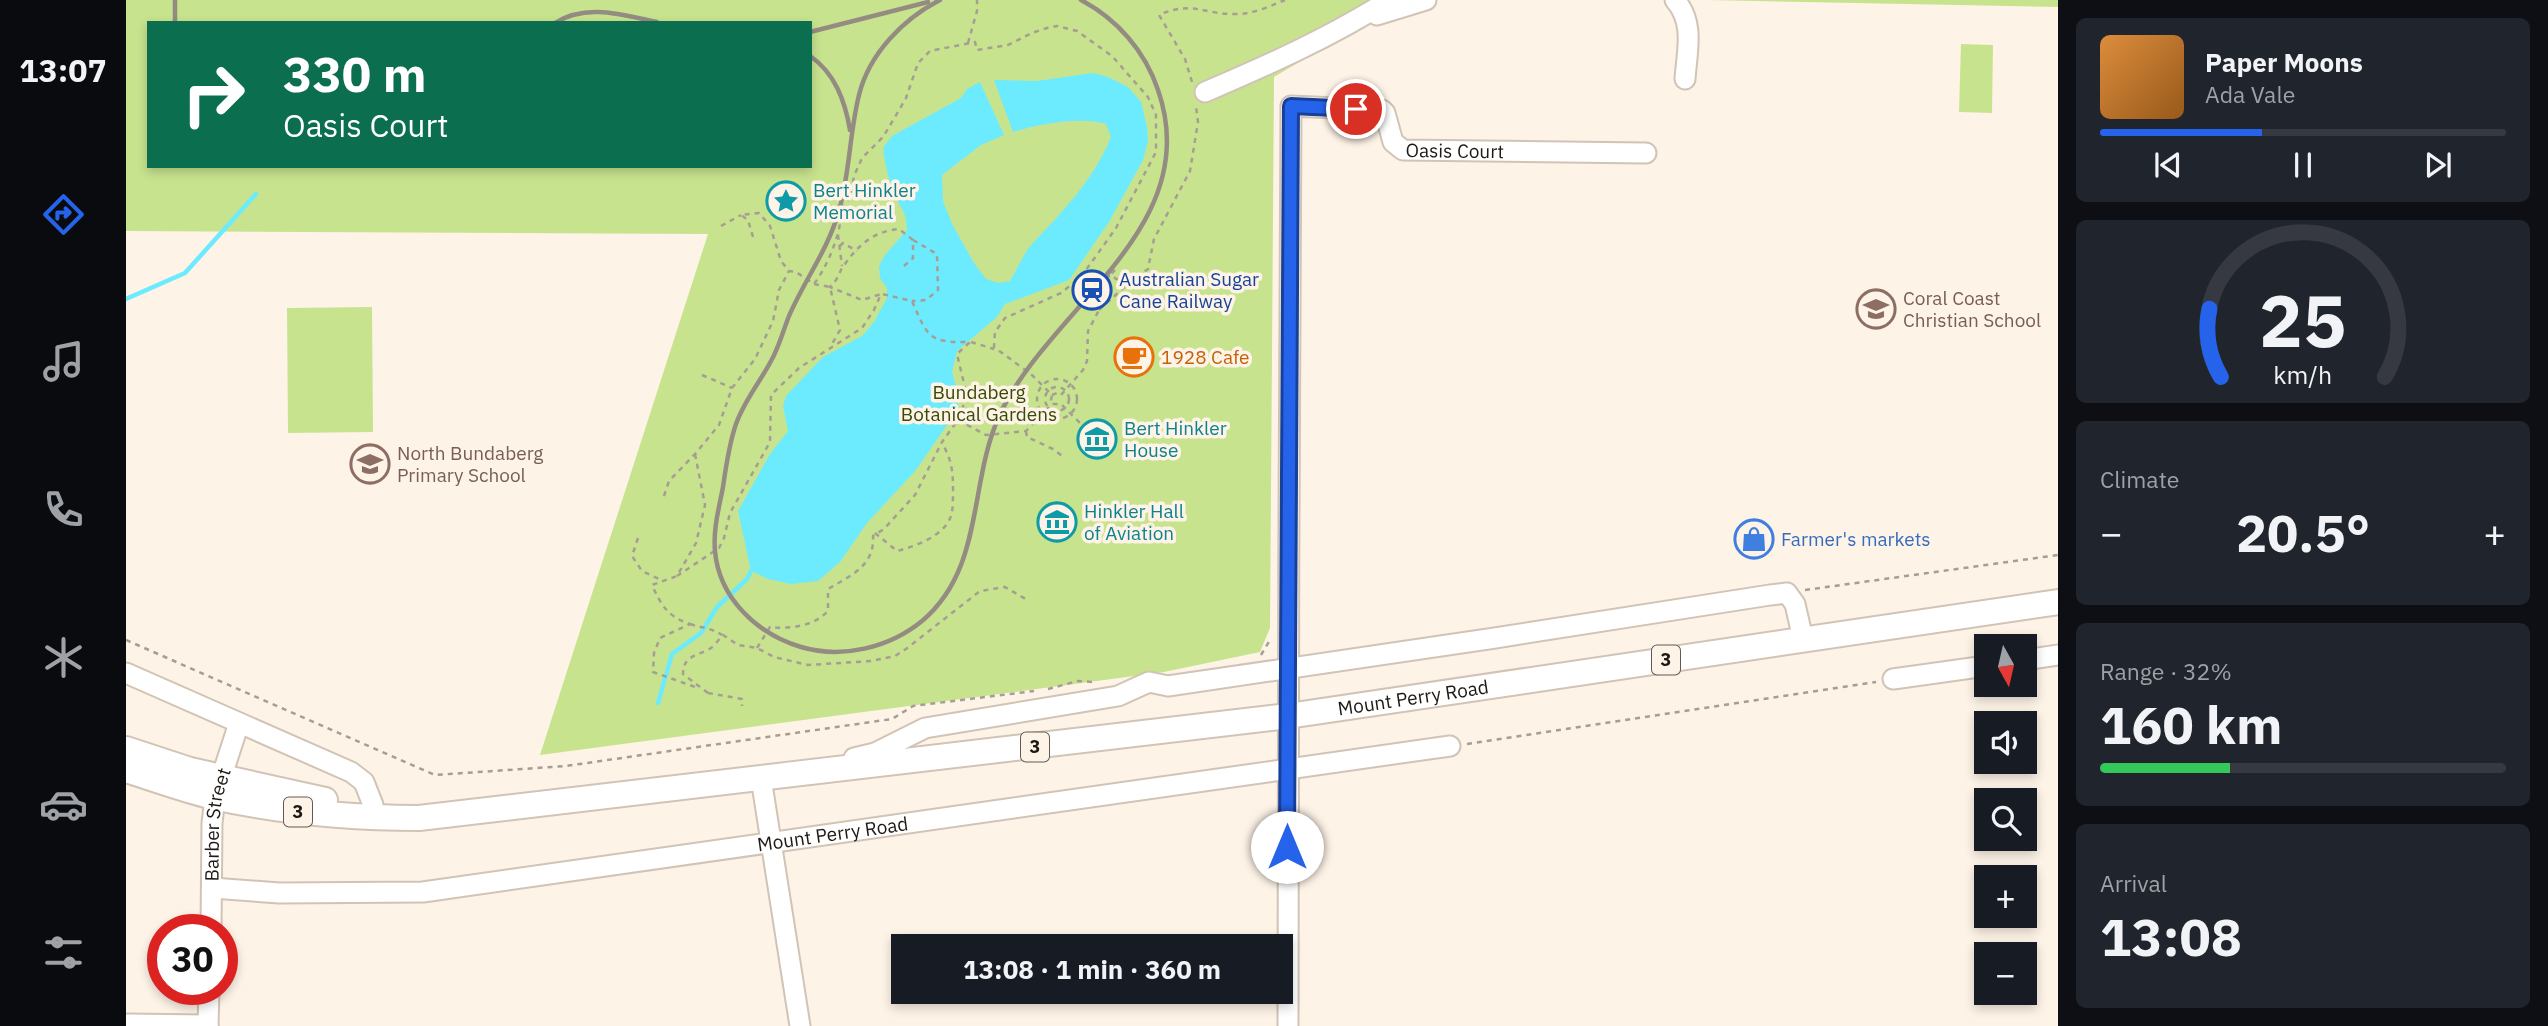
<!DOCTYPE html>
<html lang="en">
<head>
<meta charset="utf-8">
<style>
	body { margin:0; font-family:"IBM Plex Sans",sans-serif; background:#20242c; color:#f1f3f6; height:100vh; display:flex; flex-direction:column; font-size:26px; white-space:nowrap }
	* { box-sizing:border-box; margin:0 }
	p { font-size:23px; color:#9ea1a6 }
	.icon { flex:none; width:38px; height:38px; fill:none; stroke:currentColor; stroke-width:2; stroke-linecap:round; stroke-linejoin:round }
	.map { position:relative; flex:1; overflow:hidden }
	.sheet { display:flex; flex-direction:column; gap:18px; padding:18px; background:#0d0f14; width:490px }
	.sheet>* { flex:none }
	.top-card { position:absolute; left:21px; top:21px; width:665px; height:147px; border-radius:0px; box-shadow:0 4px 10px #0003; background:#0b6e4f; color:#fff; overflow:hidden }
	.needle { width:46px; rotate:172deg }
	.buttons { position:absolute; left:1848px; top:634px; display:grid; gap:14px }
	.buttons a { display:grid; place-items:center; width:63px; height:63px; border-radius:0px; background:#171b24; box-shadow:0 4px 10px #0003; font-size:35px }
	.speed { position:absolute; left:21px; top:914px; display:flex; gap:14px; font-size:35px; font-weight:700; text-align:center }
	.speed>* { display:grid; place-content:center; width:91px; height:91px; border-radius:50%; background:#171b24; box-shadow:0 4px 10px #0003; line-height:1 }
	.speed .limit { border:10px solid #d22; background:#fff; color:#111 }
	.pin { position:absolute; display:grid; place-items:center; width:60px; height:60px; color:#fff; margin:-30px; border:4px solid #fff; border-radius:50%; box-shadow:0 2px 7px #0007 }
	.me { position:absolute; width:77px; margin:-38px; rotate:0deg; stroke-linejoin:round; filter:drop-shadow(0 0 5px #0008) }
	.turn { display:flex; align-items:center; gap:24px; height:147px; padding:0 21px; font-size:32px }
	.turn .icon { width:91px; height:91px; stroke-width:2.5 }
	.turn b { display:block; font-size:49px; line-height:60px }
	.big { font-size:52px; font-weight:700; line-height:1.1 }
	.sheet .card { flex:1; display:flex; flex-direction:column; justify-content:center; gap:10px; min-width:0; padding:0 24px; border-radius:10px; background:#20242c }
	.sheet .dial { align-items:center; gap:0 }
	.dial svg { height:182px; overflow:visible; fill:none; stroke:#363941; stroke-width:7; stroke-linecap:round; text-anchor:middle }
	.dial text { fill:#f1f3f6; stroke:none }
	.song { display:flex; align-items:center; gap:21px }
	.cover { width:84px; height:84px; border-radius:10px; background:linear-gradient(135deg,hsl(30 70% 55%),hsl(30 70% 35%)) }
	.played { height:7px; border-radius:4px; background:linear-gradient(90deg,#2563eb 40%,#363941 40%) }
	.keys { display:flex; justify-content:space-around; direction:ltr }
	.heat { display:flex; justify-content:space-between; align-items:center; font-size:38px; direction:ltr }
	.charge { height:10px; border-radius:5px; background:linear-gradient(90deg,#34c759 32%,#363941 0) }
	.trip { position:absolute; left:765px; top:934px; width:402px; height:70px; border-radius:0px; background:#171b24; box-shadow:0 4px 10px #0003; font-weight:700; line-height:70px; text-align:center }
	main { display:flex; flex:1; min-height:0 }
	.tabs { display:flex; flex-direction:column; width:126px; justify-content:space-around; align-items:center; background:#090b0e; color:#9ea1a6 }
	.tabs .icon { width:49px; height:49px }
	.tabs .active { color:#2563eb }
	.tabs b { font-size:32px; color:#f1f3f6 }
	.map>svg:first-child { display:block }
	.green { fill:#c8e38e; fill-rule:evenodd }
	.water { fill:#6cebfe }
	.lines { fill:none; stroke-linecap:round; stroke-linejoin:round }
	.stream { stroke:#6cebfe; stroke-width:4.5 }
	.minor-casing { stroke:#d1c4b5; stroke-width:23 }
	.major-casing { stroke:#d1c4b5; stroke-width:28 }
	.path { stroke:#a69e95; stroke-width:2.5; stroke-dasharray:5 5; stroke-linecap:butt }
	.minor { stroke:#fff; stroke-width:19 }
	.major { stroke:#fff; stroke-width:24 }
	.rail { stroke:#948c83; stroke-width:4.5 }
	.route-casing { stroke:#184099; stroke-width:18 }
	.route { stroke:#2563eb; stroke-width:12 }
	.labels { text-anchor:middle; stroke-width:7; stroke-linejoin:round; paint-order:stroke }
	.shield { fill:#fef3e7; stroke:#615a53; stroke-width:2 }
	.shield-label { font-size:18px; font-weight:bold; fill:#1e1914 }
	.street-label { font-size:19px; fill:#1e1914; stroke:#fef3e7 }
	.culture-label { font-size:19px; fill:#0d838f; stroke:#fef3e7; text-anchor:start }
	.transit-label { font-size:19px; fill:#164399; stroke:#fef3e7; text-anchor:start }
	.education-label { font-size:19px; fill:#785e54; stroke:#fef3e7; text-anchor:start }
	.food-label { font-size:19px; fill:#c56008; stroke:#fef3e7; text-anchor:start }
	.park-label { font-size:19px; fill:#384908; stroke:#fef3e7 }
	.shop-label { font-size:19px; fill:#366cbe; stroke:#fef3e7; text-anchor:start }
</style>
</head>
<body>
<main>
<nav class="tabs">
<b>13:07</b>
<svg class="icon active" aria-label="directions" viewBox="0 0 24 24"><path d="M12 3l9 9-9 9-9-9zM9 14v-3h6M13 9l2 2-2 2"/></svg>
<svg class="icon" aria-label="music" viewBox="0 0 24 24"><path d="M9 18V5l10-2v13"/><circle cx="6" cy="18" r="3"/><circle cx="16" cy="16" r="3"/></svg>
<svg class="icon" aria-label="phone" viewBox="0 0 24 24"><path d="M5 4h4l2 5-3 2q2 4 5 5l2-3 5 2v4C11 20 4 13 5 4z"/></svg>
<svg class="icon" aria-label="climate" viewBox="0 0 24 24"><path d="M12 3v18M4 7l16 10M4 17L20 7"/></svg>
<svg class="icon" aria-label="car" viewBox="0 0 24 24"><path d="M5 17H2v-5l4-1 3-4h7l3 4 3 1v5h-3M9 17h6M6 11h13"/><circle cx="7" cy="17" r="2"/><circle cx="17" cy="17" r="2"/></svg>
<svg class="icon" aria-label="filters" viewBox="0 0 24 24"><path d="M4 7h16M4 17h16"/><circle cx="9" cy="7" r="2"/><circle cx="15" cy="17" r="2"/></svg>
</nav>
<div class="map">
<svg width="1932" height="1026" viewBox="0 0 1932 1026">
	<rect width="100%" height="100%" fill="#fef3e7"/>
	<g class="green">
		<path d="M0,0H1277L1148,77L1144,628L1134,652L1038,672L414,755L582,234L0,231ZM23,23H684V166H23Z"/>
		<path d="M1581,0H1932V7Z"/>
		<path d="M1835,44L1867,45L1866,113L1833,112Z"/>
		<path d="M246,307L247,432L162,433L161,308Z"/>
	</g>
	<path class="water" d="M967,73L982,77L1002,87L1015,102L1021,127L1022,141L1017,160L983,222L943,280L879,304L871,317L831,351L826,372L832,394V409L790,470L741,523L714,562L692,581L665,584L642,579L625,571L612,511L644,454L662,431L657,406L660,396L697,357L736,336L748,322L761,298V288L754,278L753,267L758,256L781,230C780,208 775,211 768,193C762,178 759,164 757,148L766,136L835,98L841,89L854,82L878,135L855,145L816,175L817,201L826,224L848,263L860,279L872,283L884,281C891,269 897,254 907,243C938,210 968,179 985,137L980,124C955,116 912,124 887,132L868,80L911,81Z"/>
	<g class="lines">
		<g class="stream">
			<path d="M0,299L59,273L130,194"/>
			<path d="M532,703L546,654L575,633L591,607L621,579L625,571"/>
		</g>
		<g class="minor-casing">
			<g id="minor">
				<path d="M1549,0C1569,23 1561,50 1559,79"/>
				<path d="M1251,15L1300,0"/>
				<path d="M1079,92C1142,65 1205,37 1263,0"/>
				<path d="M1899,660L1932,655"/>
				<path d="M0,673L225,772L238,782L247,805"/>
				<path d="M1767,679L1860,666"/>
				<path d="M728,758L749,753L799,728L992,696L1023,682L1042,686L1369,638L1644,595L1661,593L1669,604L1677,639"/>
				<path d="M635,778L674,1026"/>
				<path id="s1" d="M86,888L153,893L297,892L1324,746"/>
				<path id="s2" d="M85,929L86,823L89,797L113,723"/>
				<path d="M0,1024L82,1025"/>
				<path d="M82,1026L83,989"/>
				<path id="s3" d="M1162,1026C1161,719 1164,413 1165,106L1256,110L1259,113L1267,142L1277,150L1520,153"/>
			</g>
		</g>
		<g class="major-casing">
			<g id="major">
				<path d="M0,749L64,770L199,800"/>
				<path id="s4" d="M0,770C29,779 58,790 88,797C156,812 223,818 293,818L1162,716L1932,602"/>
			</g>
		</g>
		<g class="path">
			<path d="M842,43L851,11V0"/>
			<path d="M1066,82L1059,59L1033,15C1067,0 1079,15 1110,14C1128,14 1144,6 1159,0"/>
			<path d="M595,226L615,215"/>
			<path d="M712,235L716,266"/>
			<path d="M627,237L622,220L615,215L633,213L644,226L655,261L663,271L670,272L688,284C699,269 707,251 712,233C716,219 713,208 725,197L728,176L736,158L757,137L772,112L780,98L792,63L804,51L849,42L851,50L882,45L906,33L921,28L931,26L951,31L986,56L1022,97L1030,115V152L990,228L955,277L935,293L879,318L869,332L868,347L906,375L926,395L925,400L926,404"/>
			<path d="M714,246L717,243L731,251"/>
			<path d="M778,266L787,258V240L811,254L812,290L800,300L786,301"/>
			<path d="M989,270L985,274L990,279L1005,281"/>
			<path d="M688,284L704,287L714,330L706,344"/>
			<path d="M967,294L985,274"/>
			<path d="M973,310L1005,281L1022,269L1028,239L1064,171L1072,122L1070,106"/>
			<path d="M845,342L868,349"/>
			<path d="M576,375L606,388"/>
			<circle cx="931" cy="399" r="20"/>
			<circle cx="931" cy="399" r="12"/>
			<path d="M926,395L931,393L935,395L957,370L961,361L962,331L973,310L967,294L957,306"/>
			<path d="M832,420L860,435L900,431L926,404H935L955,424"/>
			<path d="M900,431L901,437L927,449L939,458"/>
			<path d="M569,454L579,505L570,543L551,576L526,585C535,605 542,617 564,624L534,638L528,653L527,672L572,688"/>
			<path d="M538,496L543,481L569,454L593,425L606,388L629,359L647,321L653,290L663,271"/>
			<path d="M749,533L771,551C790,546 822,535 826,512C827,505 827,497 827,490C827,472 826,460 816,443"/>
			<path d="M512,538L506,556L516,571L535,580"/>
			<path d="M551,576L593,548L598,538L604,513L644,442L645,395L673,368L736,328L748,310L755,294L736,300L704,287C715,276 712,272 719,264C733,244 749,231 773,229L787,240"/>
			<path d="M1679,590L1932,555"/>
			<path d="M564,624C576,628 586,628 596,635"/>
			<path d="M0,640L309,775L440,766L766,719L787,706L908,691"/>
			<path d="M631,648L644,627C663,629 687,627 702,611V589C724,576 749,566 747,536L758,529L789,495L816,442L832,420L841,396L831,354L844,342C802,343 802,337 786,301L756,294"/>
			<path d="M1135,655L1144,640"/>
			<path d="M922,689L952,681L967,682"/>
			<path d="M582,693L557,674C557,655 572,656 585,648C589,645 593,639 597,635L612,645L631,648L648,657L682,665L745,661L769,656L780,649L854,591L879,587L903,601"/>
			<path d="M582,693L616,699V706"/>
			<path d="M1341,744L1750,682"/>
		</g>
		<use href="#minor" class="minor"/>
		<use href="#major" class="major"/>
		<g class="rail">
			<path d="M814,0C777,19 743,54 733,95C723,135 724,175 712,214C701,251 678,281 663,316C657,331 653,347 645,361C634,382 618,401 610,424C603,444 600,466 597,487C593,508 587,529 589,551C593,598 631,634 675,647C716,659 763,648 796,621C859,568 842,483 874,414C925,306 1080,227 1032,90C1019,51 991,19 955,0"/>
			<path d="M49,23V0"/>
			<path d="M429,23C460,3 497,15 531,22"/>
			<path d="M684,32L802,2"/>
			<path d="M684,56C709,73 719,101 724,130"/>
		</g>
	</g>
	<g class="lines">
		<g class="route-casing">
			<path id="route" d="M1161,847L1165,106L1230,109"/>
		</g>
		<use href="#route" class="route"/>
	</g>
	<defs>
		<g id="sight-ring" transform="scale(2.0125)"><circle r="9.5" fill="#fef3e7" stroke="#0f9aa8" stroke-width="1.5"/><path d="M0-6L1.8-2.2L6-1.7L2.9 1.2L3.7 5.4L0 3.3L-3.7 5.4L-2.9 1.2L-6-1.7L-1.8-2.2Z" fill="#0f9aa8"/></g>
		<g id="station-ring" transform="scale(2.0125)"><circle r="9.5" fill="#fef3e7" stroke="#1a4fb4" stroke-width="1.5"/><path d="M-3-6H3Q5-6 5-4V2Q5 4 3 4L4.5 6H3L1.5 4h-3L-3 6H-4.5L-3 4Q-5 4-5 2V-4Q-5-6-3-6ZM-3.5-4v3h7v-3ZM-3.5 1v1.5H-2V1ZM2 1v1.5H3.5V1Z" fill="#1a4fb4"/></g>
		<g id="school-ring" transform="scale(2.0125)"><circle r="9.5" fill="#fef3e7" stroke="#8d6e63" stroke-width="1.5"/><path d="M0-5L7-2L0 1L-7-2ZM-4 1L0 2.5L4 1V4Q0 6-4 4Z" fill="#8d6e63"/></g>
		<g id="cafe-ring" transform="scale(2.0125)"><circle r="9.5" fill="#fef3e7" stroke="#e8710a" stroke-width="1.5"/><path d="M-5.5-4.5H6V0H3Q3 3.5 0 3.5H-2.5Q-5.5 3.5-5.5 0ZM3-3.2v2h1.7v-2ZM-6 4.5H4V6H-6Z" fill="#e8710a"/></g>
		<g id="museum-ring" transform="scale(2.0125)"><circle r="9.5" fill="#fef3e7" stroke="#0f9aa8" stroke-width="1.5"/><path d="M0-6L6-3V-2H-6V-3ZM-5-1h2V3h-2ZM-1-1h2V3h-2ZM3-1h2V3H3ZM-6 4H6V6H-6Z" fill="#0f9aa8"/></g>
		<g id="shop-ring" transform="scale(2.0125)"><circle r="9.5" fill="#fef3e7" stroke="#3f7fe0" stroke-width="1.5"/><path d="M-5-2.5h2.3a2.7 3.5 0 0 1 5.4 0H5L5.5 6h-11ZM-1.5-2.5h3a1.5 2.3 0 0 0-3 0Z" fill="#3f7fe0"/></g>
	</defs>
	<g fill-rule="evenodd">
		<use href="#sight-ring" x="660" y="201"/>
		<use href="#station-ring" x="966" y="290"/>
		<use href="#school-ring" x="1750" y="309"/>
		<use href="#cafe-ring" x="1008" y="357"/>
		<use href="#museum-ring" x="971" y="439"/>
		<use href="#school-ring" x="244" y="464"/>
		<use href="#museum-ring" x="931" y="522"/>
		<use href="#shop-ring" x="1628" y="539"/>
	</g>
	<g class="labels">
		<g class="shield">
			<rect x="1526" y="645.5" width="28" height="29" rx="5"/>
			<rect x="895" y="732.5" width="28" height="29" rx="5"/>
			<rect x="158" y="797.5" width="28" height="29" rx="5"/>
		</g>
		<g class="shield-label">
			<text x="1540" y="666">3</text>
			<text x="909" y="753">3</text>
			<text x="172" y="818">3</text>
		</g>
		<g class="street-label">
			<text dy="7" stroke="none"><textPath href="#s3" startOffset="1110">Oasis Court</textPath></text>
			<text dy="7" stroke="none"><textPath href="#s4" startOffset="1300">Mount Perry Road</textPath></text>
			<text dy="7" stroke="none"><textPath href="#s2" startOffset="105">Barber Street</textPath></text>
			<text dy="7" stroke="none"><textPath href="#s1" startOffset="625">Mount Perry Road</textPath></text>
		</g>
		<g class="culture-label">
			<text x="687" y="197">Bert Hinkler<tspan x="687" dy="22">Memorial</tspan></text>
			<text x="998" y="435">Bert Hinkler<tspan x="998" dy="22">House</tspan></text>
			<text x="958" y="518">Hinkler Hall<tspan x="958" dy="22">of Aviation</tspan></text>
		</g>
		<g class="transit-label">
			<text x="993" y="286">Australian Sugar<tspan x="993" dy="22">Cane Railway</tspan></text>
		</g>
		<g class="education-label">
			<text x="1777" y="305">Coral Coast<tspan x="1777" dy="22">Christian School</tspan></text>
			<text x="271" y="460">North Bundaberg<tspan x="271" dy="22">Primary School</tspan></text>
		</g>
		<g class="food-label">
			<text x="1035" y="364">1928 Cafe</text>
		</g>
		<g class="park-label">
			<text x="853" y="399">Bundaberg<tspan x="853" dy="22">Botanical Gardens</tspan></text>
		</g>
		<g class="shop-label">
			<text x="1655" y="546">Farmer's markets</text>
		</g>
	</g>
</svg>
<div class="buttons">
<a><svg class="needle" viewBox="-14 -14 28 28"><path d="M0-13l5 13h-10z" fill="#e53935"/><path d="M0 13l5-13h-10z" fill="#9ea1a6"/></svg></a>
<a><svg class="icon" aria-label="sound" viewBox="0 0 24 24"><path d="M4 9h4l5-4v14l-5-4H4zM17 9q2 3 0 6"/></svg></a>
<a><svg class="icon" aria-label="search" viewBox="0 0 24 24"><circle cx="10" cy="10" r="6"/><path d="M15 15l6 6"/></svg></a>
<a>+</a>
<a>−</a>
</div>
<div class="speed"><div class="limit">30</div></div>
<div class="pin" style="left:1230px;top:109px;background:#d93025"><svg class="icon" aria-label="arrive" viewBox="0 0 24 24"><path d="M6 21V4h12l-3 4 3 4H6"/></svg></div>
<svg class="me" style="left:1161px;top:847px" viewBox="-20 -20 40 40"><circle r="19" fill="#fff"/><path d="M0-13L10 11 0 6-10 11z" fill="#2563eb"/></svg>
<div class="trip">13:08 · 1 min · 360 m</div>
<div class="top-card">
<div class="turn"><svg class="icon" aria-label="right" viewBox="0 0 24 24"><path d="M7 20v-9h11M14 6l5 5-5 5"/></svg><div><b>330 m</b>Oasis Court</div></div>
</div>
</div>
<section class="sheet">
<div class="card">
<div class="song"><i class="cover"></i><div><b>Paper Moons</b><p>Ada Vale</p></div></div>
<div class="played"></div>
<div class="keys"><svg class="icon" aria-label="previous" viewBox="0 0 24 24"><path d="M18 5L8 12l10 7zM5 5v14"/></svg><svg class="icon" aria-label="pause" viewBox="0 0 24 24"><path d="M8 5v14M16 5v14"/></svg><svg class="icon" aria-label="next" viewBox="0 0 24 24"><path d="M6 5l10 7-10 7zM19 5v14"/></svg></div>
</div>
<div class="card dial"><svg viewBox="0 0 100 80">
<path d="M14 69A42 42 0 1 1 86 69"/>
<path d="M14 69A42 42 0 0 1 9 39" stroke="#2563eb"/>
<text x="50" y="56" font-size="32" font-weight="700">25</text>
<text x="50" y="72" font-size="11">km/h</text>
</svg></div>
<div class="card"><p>Climate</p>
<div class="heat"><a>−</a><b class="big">20.5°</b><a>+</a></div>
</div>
<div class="card"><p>Range · 32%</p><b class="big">160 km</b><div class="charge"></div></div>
<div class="card"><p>Arrival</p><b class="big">13:08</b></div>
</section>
</main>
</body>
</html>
